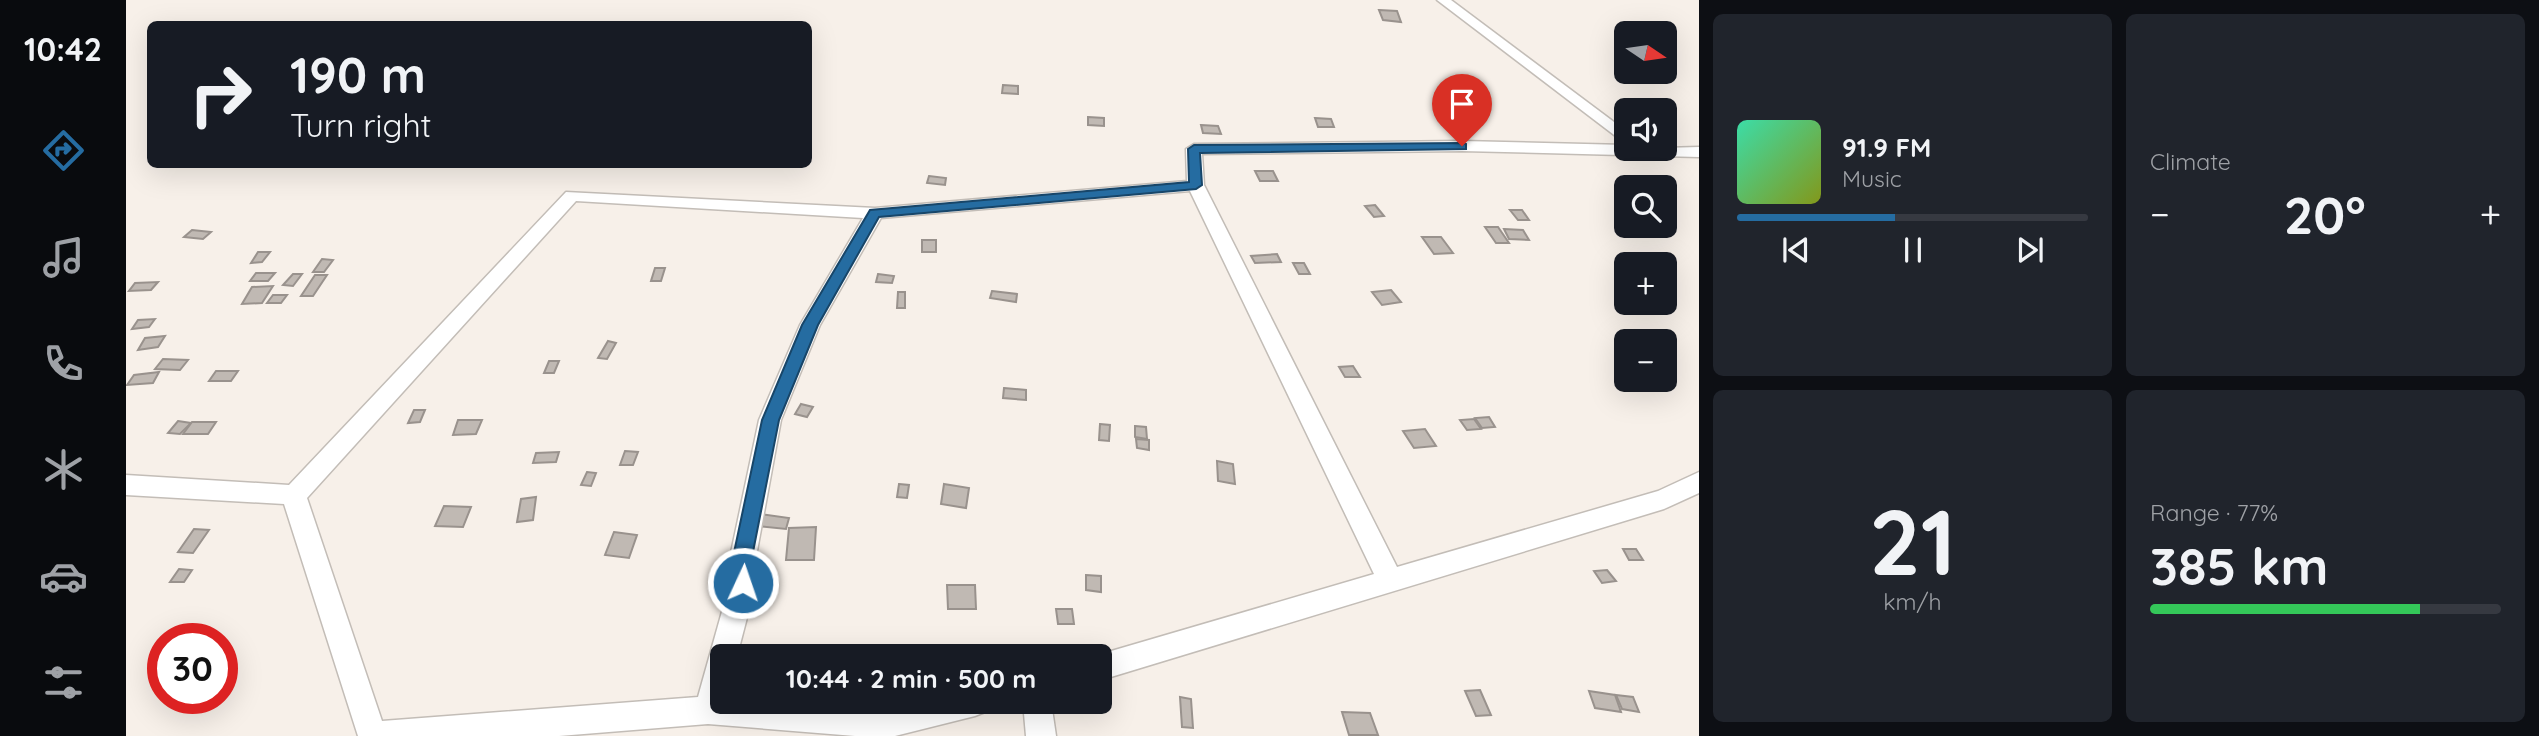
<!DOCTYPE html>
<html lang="en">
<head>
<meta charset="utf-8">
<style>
	body { margin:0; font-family:Quicksand,sans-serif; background:#20242c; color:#f1f3f6; height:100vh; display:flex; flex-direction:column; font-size:26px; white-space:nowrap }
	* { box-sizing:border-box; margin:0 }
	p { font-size:23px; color:#9ea1a6 }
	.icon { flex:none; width:38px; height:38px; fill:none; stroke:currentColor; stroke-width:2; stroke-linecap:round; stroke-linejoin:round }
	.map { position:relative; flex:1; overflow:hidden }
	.panel { display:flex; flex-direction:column; gap:14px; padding:14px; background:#0d0f14; width:840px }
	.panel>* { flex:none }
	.guide { position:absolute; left:21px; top:21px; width:665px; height:147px; border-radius:10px; box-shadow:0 7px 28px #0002; background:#171b24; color:#f1f3f6; overflow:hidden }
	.needle { width:46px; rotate:103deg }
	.fabs { position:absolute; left:1488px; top:21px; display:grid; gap:14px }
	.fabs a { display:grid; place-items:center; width:63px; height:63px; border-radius:10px; background:#171b24; box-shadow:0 7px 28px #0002; font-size:35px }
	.speed { position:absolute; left:21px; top:623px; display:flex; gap:14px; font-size:35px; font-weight:700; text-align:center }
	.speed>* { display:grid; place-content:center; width:91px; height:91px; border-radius:50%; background:#171b24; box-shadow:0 7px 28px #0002; line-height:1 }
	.speed .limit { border:10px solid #d22; background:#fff; color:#111 }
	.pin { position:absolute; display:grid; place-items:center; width:60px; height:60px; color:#fff; margin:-72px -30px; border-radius:50% 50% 50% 0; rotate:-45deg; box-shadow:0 0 7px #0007 }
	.pin .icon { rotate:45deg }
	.me { position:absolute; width:77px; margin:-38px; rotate:3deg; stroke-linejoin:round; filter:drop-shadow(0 0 5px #0008) }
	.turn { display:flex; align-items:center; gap:24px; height:147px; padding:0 28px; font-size:32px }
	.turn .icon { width:91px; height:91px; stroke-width:2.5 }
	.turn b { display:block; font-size:49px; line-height:60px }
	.big { font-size:52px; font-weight:800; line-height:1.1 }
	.panel .tile { flex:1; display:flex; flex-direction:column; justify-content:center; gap:10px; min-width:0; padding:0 24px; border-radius:10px; background:#20242c }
	.panel .dial { align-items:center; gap:0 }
	.dial b { font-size:91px; line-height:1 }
	.song { display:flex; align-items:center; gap:21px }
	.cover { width:84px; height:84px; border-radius:10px; background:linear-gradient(135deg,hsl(160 70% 55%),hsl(70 70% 35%)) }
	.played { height:7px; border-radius:4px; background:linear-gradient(90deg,#256ca1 45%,#363941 45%) }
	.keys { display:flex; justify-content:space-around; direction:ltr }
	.heat { display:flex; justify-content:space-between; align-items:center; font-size:38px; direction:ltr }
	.charge { height:10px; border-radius:5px; background:linear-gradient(90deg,#34c759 77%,#363941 0) }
	.panel .tiles { flex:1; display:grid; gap:14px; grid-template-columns:repeat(2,1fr) }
	.trip { position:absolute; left:584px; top:644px; width:402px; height:70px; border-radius:10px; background:#171b24; box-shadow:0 7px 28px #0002; font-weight:800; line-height:70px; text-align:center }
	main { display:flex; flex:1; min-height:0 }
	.tabs { display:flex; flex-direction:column; width:126px; justify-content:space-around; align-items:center; background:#090b0e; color:#9ea1a6 }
	.tabs .icon { width:49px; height:49px }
	.tabs .selected { color:#256ca1 }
	.tabs b { font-size:32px; color:#f1f3f6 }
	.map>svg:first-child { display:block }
	.building { fill:#c0b9b3; stroke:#99928d; stroke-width:2 }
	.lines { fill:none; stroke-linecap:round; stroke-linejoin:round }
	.minor-casing { stroke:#c3bdb7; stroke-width:3 }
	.minor { fill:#fff; fill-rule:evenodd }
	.route { fill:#256ca1; stroke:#184669; stroke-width:2 }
</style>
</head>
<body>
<main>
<nav class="tabs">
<b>10:42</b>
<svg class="icon selected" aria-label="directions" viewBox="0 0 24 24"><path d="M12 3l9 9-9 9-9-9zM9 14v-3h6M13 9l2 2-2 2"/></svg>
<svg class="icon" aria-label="music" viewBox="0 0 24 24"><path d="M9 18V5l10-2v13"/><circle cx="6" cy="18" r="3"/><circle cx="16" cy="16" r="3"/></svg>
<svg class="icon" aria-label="phone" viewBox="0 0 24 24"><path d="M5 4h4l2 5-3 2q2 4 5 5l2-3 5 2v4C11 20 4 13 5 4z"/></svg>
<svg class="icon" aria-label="climate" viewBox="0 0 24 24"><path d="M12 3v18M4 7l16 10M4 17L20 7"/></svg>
<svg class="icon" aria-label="car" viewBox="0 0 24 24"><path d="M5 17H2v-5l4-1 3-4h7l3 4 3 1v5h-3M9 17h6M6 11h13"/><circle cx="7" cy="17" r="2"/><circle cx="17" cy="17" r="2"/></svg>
<svg class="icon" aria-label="filters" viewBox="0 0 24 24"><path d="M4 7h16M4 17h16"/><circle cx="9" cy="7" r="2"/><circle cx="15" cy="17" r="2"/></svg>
</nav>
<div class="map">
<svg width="1573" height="736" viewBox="0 0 1573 736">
	<rect width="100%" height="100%" fill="#f7f0e9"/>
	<g class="building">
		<path d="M1253,10L1271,11L1275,22L1257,20Z"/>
		<path d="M877,85L892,86V94L876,93Z"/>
		<path d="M962,117L978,118V126L962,125Z"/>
		<path d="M1189,118L1205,119L1208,127H1192Z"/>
		<path d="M1075,125L1092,126L1095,134L1077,133Z"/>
		<path d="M1129,171H1147L1152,181H1134Z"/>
		<path d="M803,176L820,178L819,185L801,183Z"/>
		<path d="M1249,205L1258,216L1248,217L1239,206Z"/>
		<path d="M1384,210H1396L1403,220H1392Z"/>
		<path d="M1359,227H1372L1383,243H1370Z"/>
		<path d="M1378,229L1397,230L1403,240L1383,239Z"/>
		<path d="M66,230L85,232L77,239L58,237Z"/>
		<path d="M1296,237H1315L1327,253L1308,254Z"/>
		<rect x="796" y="240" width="14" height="12"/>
		<path d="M132,252H144L136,262L125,263Z"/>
		<path d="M1151,254L1155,262L1129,263L1125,256Z"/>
		<path d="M196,259L207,260L198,272H187Z"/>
		<path d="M1167,263H1178L1184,274H1173Z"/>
		<path d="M529,268H539L535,281H525Z"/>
		<path d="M130,273H149L142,281H124Z"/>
		<path d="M167,274H176L167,286L157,285Z"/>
		<path d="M752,274L768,276L766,283L750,282Z"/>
		<path d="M189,275H201L187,296H175Z"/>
		<path d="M32,282L25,290L3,291L9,283Z"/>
		<path d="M147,286L136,303L116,304L126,287Z"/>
		<path d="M1265,290L1275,302L1256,305L1246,292Z"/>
		<path d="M866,291L891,294L890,302L864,298Z"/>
		<path d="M772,292H779V308H771Z"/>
		<path d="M147,295H161L155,303H141Z"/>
		<path d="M29,319L23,327L6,329L12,320Z"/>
		<path d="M39,336L32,347L12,350L19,338Z"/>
		<path d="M482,341L490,343L481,359L472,358Z"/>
		<path d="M37,359L62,360L54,370L29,369Z"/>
		<path d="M423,361H433L428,373H418Z"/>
		<path d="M1227,366L1234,377H1219L1213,367Z"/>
		<path d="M90,371H112L105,381H83Z"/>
		<path d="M33,372L27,383L1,385L8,375Z"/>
		<path d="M878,388L900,390V400L877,398Z"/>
		<path d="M675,404L687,407L681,417L669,414Z"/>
		<path d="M288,410H299L294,422L282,423Z"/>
		<path d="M1363,417L1369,427L1356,428L1349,418Z"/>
		<path d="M1348,419L1355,429L1341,430L1334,420Z"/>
		<path d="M332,420H356L350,434L327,435Z"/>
		<path d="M52,421L65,423L54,434L42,433Z"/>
		<path d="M66,422H90L82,434H57Z"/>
		<path d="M974,424L984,425L983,441L973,440Z"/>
		<path d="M1009,426L1020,427L1021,439L1009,437Z"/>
		<path d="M1299,429L1310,446L1288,448L1277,431Z"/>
		<path d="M1010,439L1023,440V450L1011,448Z"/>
		<path d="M499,451L512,452L507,465H494Z"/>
		<path d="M433,452L430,462L407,463L410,453Z"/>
		<path d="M1091,461L1107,464L1109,484L1092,481Z"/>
		<path d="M461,472L470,473L465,486L455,485Z"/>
		<path d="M773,484L783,485L781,498L771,497Z"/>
		<path d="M818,484L843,488L840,508L815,504Z"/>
		<path d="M410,497L407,520L391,522L395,499Z"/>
		<path d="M318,506L345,507L337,527L309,526Z"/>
		<path d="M634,514L663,518L660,529L631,526Z"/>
		<path d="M690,527L688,560H660L663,528Z"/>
		<path d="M68,529L83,530L67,553L52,552Z"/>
		<path d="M488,532L511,535L503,558L479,555Z"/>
		<path d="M1497,549H1510L1517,560H1503Z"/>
		<path d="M53,569L66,570L58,582H44Z"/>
		<path d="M1481,570L1490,581L1476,583L1468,571Z"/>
		<path d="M960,575L975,576V592L960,590Z"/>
		<path d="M821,585H849L850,609H822Z"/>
		<path d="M930,609H946L948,624H932Z"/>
		<path d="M1354,690L1365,715L1350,716L1339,691Z"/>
		<path d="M1463,691L1489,695L1495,712L1469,708Z"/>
		<path d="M1490,695L1507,697L1513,712L1496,709Z"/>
		<path d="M1054,697L1065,699L1067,728L1056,727Z"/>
		<path d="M1216,712L1244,713L1252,735H1223Z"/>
	</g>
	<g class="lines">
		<g class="minor-casing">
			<g id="minor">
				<path d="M1311,0H1325L1500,131V144Z"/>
				<path d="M1336,141L1500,145V149L1573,147V157L1336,151L1076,154L1078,185L1271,567L1532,491L1573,472V493L1538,509L975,680V656H968L975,654L1248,574L1064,191L755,218L694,325L655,420L629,562L630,583L611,656H597V702H659L759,710L791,702H863L859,712L849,716L769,736H729L582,724L433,736H232L158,504L0,495V475L163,485L440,192L749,208L1061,181L1060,149L1068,144ZM450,201L737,218L674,325L633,420L603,562L604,583L572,697L256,721L181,498Z"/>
				<path d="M897,702H925L930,736H900Z"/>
			</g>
		</g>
		<use href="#minor" class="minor"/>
	</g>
	<path class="route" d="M1336,143L1340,144V149L1074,153L1076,185L1070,189L753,217L692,325L653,420L625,562L623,589L617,592L610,589L606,562L636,420L676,325L744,210L1063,182L1062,149L1068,145Z"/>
</svg>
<div class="fabs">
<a><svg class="needle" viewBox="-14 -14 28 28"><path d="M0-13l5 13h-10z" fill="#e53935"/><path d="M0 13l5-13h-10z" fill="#9ea1a6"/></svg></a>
<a><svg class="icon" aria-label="sound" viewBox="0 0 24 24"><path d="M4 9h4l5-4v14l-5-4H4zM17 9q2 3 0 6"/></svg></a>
<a><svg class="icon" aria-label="search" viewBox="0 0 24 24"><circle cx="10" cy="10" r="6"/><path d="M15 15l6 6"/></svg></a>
<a>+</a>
<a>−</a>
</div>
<div class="speed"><div class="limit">30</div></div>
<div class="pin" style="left:1336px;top:146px;background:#d93025"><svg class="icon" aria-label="arrive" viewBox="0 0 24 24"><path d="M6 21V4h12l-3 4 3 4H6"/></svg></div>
<svg class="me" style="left:617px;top:583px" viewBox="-20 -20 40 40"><circle r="17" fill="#256ca1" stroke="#fff" stroke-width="3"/><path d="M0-11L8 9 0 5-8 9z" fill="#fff"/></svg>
<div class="trip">10:44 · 2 min · 500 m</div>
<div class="guide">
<div class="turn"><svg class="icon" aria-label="right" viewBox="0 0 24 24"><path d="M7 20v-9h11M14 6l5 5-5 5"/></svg><div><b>190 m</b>Turn right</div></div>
</div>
</div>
<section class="panel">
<div class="tiles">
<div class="tile">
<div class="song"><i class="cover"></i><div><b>91.9 FM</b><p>Music</p></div></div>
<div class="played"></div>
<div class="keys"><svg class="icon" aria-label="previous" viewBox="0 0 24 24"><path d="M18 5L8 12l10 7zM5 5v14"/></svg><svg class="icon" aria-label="pause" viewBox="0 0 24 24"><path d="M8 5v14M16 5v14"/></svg><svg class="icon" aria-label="next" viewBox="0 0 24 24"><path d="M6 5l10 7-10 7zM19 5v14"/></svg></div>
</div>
<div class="tile"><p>Climate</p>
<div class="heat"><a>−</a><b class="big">20°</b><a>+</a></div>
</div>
<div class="tile dial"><b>21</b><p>km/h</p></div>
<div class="tile"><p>Range · 77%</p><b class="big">385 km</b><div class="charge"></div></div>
</div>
</section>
</main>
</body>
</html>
